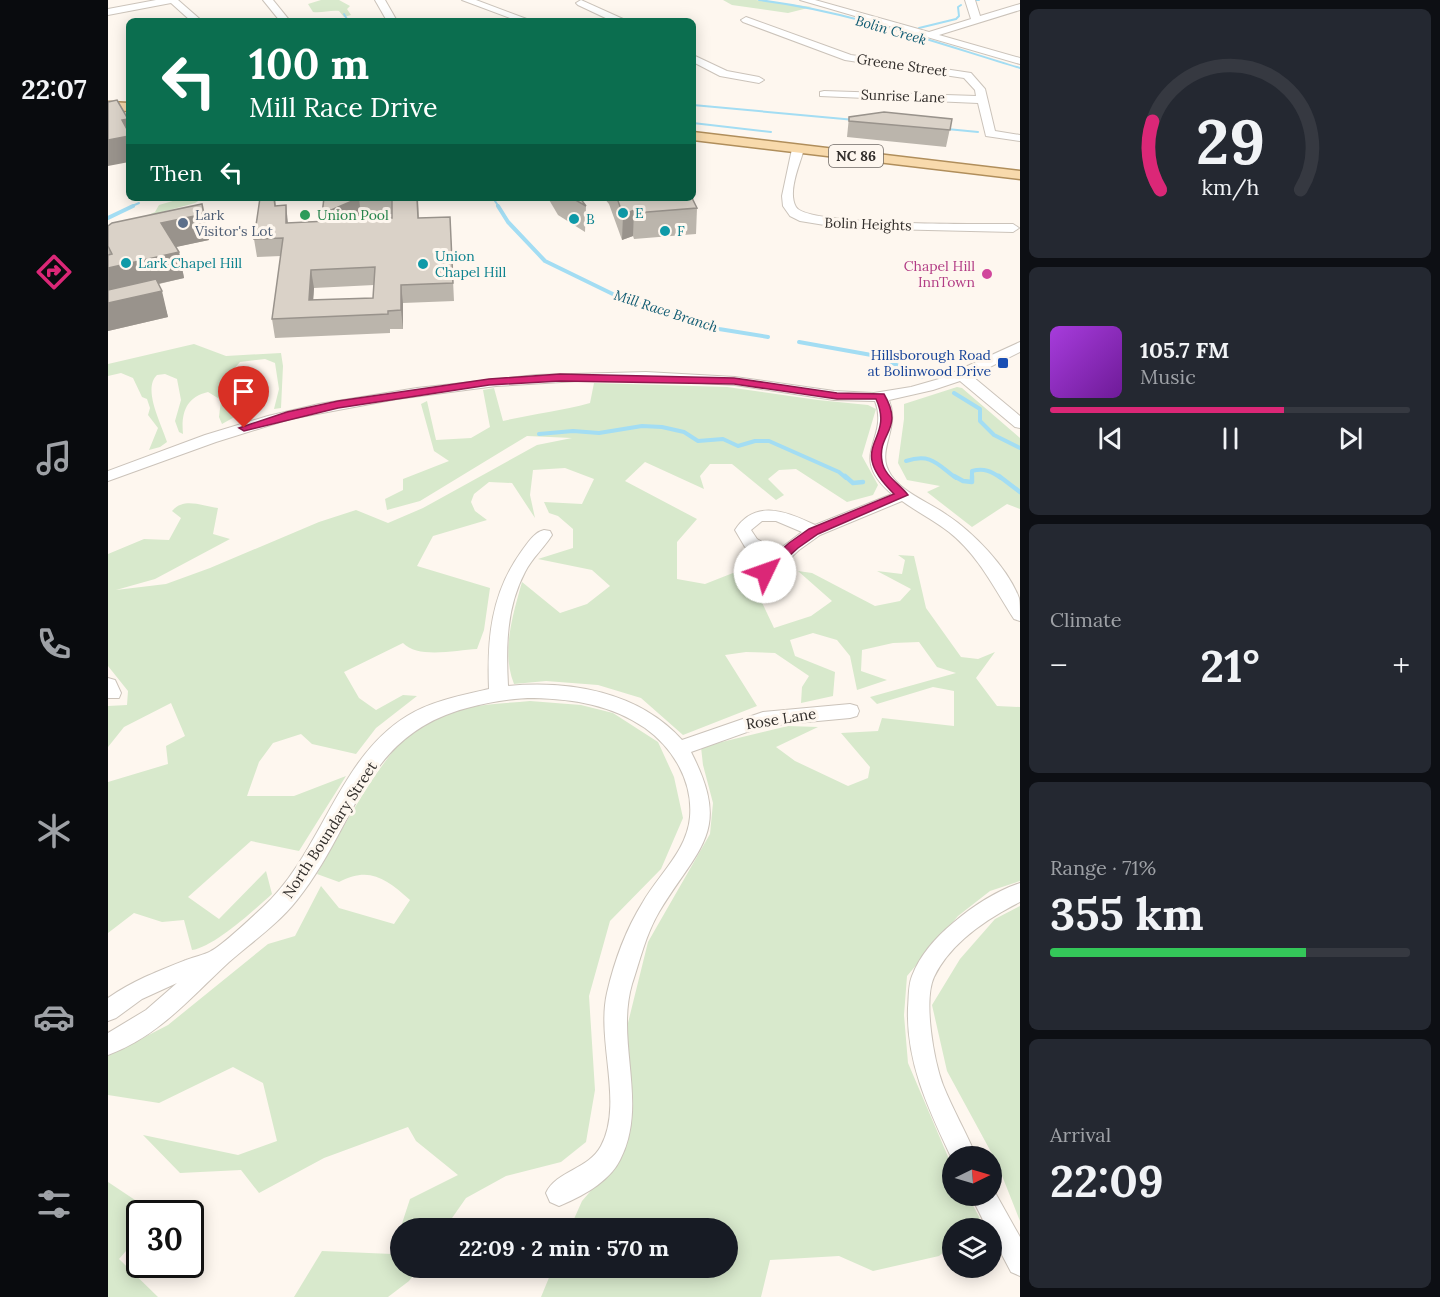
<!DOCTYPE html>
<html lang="en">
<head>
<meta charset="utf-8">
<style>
	body { margin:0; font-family:Lora,serif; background:#242831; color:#f1f3f6; height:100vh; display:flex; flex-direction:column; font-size:22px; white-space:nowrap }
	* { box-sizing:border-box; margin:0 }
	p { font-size:20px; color:#9ea1a6 }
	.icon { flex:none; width:33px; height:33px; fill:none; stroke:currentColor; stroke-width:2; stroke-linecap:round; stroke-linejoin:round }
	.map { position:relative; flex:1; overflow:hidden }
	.drawer { display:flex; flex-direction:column; gap:9px; padding:9px; background:#0d0f14; width:420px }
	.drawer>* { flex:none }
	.guide { position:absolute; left:18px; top:18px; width:570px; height:183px; border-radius:9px; box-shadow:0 3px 15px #0003; background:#0b6e4f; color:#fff; overflow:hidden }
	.needle { width:39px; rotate:85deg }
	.tools { position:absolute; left:834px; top:1146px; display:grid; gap:12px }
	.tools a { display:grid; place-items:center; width:60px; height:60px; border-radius:50%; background:#171b24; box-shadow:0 3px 15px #0003; font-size:30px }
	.speed { position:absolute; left:18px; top:1200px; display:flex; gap:12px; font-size:30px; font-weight:700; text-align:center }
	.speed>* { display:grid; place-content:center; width:78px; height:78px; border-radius:50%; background:#171b24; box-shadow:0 3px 15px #0003; line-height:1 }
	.speed .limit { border:3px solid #111; border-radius:9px; background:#fff; color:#111 }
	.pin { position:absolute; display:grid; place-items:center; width:51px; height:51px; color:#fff; margin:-62px -26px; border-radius:50% 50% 50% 0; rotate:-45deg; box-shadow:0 0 6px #0007 }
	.pin .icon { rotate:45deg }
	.me { position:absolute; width:66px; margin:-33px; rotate:48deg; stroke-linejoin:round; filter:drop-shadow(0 0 4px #0008) }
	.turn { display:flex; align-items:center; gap:21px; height:126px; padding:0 24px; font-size:27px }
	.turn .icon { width:78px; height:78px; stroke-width:2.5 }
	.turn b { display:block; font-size:42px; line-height:51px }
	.then { display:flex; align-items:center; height:57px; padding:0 24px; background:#0003; gap:12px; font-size:22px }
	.big { font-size:45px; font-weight:700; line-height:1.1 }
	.drawer .tile { flex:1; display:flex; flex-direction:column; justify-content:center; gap:9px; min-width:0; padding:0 21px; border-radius:9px; background:#242831 }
	.drawer .dial { align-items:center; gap:0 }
	.dial svg { height:156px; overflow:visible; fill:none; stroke:#363941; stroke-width:7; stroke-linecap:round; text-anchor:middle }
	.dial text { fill:#f1f3f6; stroke:none }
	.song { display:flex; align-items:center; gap:18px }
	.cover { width:72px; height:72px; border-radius:9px; background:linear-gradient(135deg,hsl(280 70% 55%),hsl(280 70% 35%)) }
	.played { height:6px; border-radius:3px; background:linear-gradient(90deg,#db2777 65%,#363941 65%) }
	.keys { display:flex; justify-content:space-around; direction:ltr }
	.heat { display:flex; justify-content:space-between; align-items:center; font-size:33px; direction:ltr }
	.charge { height:9px; border-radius:4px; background:linear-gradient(90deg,#34c759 71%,#363941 0) }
	.trip { position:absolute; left:282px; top:1218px; width:348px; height:60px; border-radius:30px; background:#171b24; box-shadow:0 3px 15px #0003; font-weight:700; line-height:60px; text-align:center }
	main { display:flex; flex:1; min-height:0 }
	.tabs { display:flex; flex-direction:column; width:108px; justify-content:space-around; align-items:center; background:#090b0e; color:#9ea1a6 }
	.tabs .icon { width:42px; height:42px }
	.tabs .current { color:#db2777 }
	.tabs b { font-size:27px; color:#f1f3f6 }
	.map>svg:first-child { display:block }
	.green { fill:#d8e9cc }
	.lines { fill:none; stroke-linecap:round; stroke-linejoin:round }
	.stream-far2 { stroke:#a3ddf3; stroke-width:2 }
	.stream-far1 { stroke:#a3ddf3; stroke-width:4 }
	.stream { stroke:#a3ddf3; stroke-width:4.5 }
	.minor-casing { stroke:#cbc3ba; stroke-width:2 }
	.major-casing { stroke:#b08e5b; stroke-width:3 }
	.minor { fill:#fff; fill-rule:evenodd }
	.major { fill:#f8daac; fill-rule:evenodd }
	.wall { fill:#bbb5ac; fill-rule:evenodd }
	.shaded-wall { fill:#99938c }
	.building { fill:#dad2c8; stroke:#99938c; stroke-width:1.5; fill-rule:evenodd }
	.route { fill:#db2777; stroke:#8e194d; stroke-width:1.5 }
	.culture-dot { fill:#0f9aa8; stroke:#fef7ef; stroke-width:2 }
	.leisure-dot { fill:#2e9e5b; stroke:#fef7ef; stroke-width:2 }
	.service-dot { fill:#5c6f8a; stroke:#fef7ef; stroke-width:2 }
	.hotel-dot { fill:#d1479c; stroke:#fef7ef; stroke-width:2 }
	.transit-dot { fill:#1a4fb4; stroke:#fef7ef; stroke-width:2 }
	.labels { text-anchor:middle; stroke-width:6; stroke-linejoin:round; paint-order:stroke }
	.far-water-label { font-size:14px; font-style:italic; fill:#105b72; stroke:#fef7ef }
	.far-street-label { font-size:14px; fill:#322e2b; stroke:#fef7ef }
	.shield { fill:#fef7ef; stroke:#6f6a66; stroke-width:1.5 }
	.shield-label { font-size:14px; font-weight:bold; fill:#322e2b }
	.far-culture-label { font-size:14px; fill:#0d838f; stroke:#fef7ef; text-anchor:start }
	.far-service-label { font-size:14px; fill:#4e5e75; stroke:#fef7ef; text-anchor:start }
	.far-leisure-label { font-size:14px; fill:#27864d; stroke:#fef7ef; text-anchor:start }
	.far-hotel-label { font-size:14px; fill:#b23c85; stroke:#fef7ef; text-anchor:end }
	.far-transit-label { font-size:14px; fill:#164399; stroke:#fef7ef; text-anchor:end }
	.street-label { font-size:15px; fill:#322e2b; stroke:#fef7ef }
</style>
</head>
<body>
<main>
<nav class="tabs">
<b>22:07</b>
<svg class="icon current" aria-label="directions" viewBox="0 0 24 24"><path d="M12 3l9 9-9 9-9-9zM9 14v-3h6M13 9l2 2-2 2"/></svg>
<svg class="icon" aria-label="music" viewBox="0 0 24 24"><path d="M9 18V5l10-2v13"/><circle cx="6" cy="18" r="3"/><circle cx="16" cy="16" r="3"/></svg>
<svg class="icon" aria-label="phone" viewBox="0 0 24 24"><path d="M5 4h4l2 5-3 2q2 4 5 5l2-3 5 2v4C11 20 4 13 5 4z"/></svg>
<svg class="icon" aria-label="climate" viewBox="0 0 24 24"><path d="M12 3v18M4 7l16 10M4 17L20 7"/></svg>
<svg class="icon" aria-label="car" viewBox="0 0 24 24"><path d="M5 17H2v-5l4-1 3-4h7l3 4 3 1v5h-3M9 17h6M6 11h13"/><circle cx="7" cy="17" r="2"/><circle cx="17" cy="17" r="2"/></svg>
<svg class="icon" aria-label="filters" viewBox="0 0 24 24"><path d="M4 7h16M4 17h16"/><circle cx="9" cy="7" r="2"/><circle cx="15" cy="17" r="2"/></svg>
</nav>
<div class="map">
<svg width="912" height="1297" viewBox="0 0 912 1297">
	<rect width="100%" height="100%" fill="#fef7ef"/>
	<g class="green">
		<path d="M213,0H231L242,6L239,9L243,15L236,17L231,11C223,10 214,13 205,12L200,4Z"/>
		<path d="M615,0H648L704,7L680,13L624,5Z"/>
		<path d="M75,198H95L87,203L36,217L47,212L51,205Z"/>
		<path d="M86,344L118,356L173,353L175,366L173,408L166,409L171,389L167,363L157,359L132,362L126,369C136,380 128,400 130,415L114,424L111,417L113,400L100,392C78,397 73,413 75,434L71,432L67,421L73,400L69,379L57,374L49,375C34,389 54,425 59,442L52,447L41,450L50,428L40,415L42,408L39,399L34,397L25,378L13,373L0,376V364Z"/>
		<path d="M486,383L619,387L710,400L760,405L768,409L754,456L770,485L765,495L739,502L688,469L671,470L660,479L676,495L668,500L624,464H602L592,476L596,489L537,462L517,481L589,519L569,542V579L597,584L625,573L651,596L666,628L703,616L724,601L690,571L704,573L767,606L792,601L803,589L769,571L794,574L797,560L790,555L806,556L818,608L853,657L870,659L887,652L868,678L889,706L912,707V881L882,891L850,916L799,976L796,1015L800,1063L844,1166V1196H860L877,1228H844V1245L831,1256L765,1271L731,1256L662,1260L653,1297H433L445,1268H620V1228H462L474,1201L512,1157L518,1031L540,942L602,834L605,803L595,765L593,747L680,726L710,727L668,747L687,761L740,786L760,778L762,767L733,733L770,731L774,718L846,726V691L825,687L769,704L762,697L848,673L829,667L811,642L785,643L754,650L753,671L779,680L749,690L742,656L729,640L705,633L682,640L687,656L727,672L725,696L693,703L694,687L701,676L667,653L638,652L617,655L649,706L575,735L533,698L490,685L438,681L406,684C393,652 405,614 414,582L452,613L479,604L502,586L484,570L430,559L465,548V529L450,516L441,513L436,502L474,504L486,479L457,468L425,470L422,495L427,518L404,483L381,482L366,494L363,502L367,511L379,520L325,536L309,566L382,588L376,630L369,649C348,650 310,659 295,643L236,672L251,698L268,710L295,695L309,696L268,728L248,754L204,744L193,734L165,743L151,762L139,796H186L238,776L191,851L143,841L80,897L111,919L158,871L164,894C146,910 106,947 84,950L76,920L54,922L26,913L0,933V782L60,764L58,746L77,736L63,703L16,727L0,747V706L19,705L20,691L0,666V554L36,539L61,540L73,518L64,511C76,497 94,506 110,508L105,534L122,539L47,579L8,590L58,584L102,568L211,522L248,510L280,523L315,508L429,445L464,438L419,436L312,501L279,510L277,499L295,490V479L341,461L326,451L313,404L319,401L328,440L363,438L382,427L375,390L386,388L395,421C424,414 453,411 482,403Z"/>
		<path d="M849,387L854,388L912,438V509L899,504L864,527L819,492L832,486L799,480L790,463L796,419V404Z"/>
		<path d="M422,701L473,705L505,713L550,742L566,777L575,818L553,869L502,921L481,996L487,1090L478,1142L453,1162L398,1176L358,1198L337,1228H292V1268H311L301,1281L280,1297H186L214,1251L284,1254L302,1199L350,1175L308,1141L300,1127L216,1158L151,1193L133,1170L72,1173L35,1135L130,1155L169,1141L155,1083L125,1067L51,1103L0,1095V1056L60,1025L160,944L187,936L213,886L231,908L286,924L302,900C278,879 262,866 231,882L209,874C231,835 283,735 322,718C352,705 390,704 422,701Z"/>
		<path d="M912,906V1221L889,1163L839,1071L824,1005L852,959L887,919Z"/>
		<path d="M0,1182L27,1200L34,1213L32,1214L31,1236L11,1259L50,1297H0Z"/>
	</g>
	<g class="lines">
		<g class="stream-far2">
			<path d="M651,0C740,11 826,42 912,68"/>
			<path d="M868,0H871"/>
			<path d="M236,14L240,21"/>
			<path d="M811,28L848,19L851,16L850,7L853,5"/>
			<path d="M585,105L747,120"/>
			<path d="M585,123L663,132"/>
			<path d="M839,129L870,132"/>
			<path d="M385,198L391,207"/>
			<path d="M22,207L31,203"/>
		</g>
		<g class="stream-far1">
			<path d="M390,206L400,222L437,261L517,300L611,329L660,337"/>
			<path d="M0,218L25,206"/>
			<path d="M691,342L769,356L815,377"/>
			<path d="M846,393L872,409V421L886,435L912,448"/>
			<path d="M431,434L465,431L491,433L534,426L554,427L576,432L590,441L615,439L630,446L647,441H661L731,472L738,478"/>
			<path d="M798,461C823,453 829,464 848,478"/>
			<path d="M864,478V471C876,468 883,471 893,478"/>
		</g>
		<g class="stream">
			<path d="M737,476L745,483L755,482"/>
			<path d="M846,476L855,481L864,482V476"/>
			<path d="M891,476L912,492"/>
		</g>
		<g class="minor-casing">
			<g id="minor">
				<path d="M48,0H70L94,21H83L63,3L0,15V9Z"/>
				<path d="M155,0H165L182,21H172Z"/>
				<path d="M267,0H277L289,21H279Z"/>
				<path d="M354,0H368L424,21H410Z"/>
				<path d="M473,0L515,19L517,21H504L470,5L468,3Z"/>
				<path d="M692,0H707L821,32L863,19L857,0H867L872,16L912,4V10L831,35L912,58V64Z"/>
				<path d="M638,17L743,55L863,73L877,89L887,131L912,135V141L878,136L870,103L712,96V92L716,91L868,96L867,90L856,78L737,60L635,22L633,20Z"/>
				<path d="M585,55L619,71L651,77L656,80L651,83L612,76L585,62Z"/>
				<path d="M690,146L696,149C692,164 679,192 688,207C699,226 875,224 905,224L911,228L905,232L735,228L692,221L682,216L675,206L674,196L684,149Z"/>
				<path d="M912,342V352L864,376L912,416V428L907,427L852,381L825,390L781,400C793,430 766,451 783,475C796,494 821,502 839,515C865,532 900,568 911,598C912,604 912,614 912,621L906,619C886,588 871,556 841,532C826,520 809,512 794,501L712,535L691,550L663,576H651L649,572L659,560L637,547L627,530C647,499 678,511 707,525L784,494C738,455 782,440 767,401L726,400L627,385L560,381H470L388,386L289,399L182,419L108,442L0,481V471L97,435L160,416L211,404L309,388L428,375L538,372L627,377L726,391L766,393L803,387L831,379ZM654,521H668L694,532L669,551L649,539L643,530Z"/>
				<path d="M436,530L442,531L444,535C436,548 424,558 417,572C398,608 398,647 400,686C462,680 531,692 574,740L655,712L742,704L749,706L751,711L749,716L742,718L656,726L583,752C624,832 591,846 551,912C538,934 532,960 524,984C507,1042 541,1104 512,1160C501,1182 473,1197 451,1206L442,1202L438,1193C448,1171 481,1169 493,1146C516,1103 488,1041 499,993C506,962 518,929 535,902C551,874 579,851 582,817C585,781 565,748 537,728C504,705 465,699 426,698C403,698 381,702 359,708C255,735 248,827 189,900C170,924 144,942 121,962C82,998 51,1036 0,1055V1033L38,1010L69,983L34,999L8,1018L0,1021V998C24,981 50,971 78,960C85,957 96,955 103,951C115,945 144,917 155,907C214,853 229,759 299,716C323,701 354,695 381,689C379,639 383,594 413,552C419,544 426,532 436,530Z"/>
				<path d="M0,678L7,680L13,693L11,698H0Z"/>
				<path d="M912,883V902C880,918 842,943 826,977C815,1001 826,1061 835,1085C845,1110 858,1132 868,1156H844V1159C821,1110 798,1063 800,1008C801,998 800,986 804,976C812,955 828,937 845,923C865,906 888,891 912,883Z"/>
				<path d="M884,1187L912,1237V1276L903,1272L884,1236V1228H879L863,1196H884Z"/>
			</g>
		</g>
		<g class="major-casing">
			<g id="major">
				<path d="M0,102L21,103V111L0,110Z"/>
				<path d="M585,132L912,171V179L585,140Z"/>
			</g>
		</g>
		<use href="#minor" class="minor"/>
		<use href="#major" class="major"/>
	</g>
	<g class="wall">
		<path d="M741,117L844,119L838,147L739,137Z"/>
		<path d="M152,198H167L168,206L180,223L215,221L214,214L216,198H310L311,218L342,217L346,301L295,303V329H282V333L167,338L164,319L173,256L149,257L146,239ZM284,214V218L242,220L253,215ZM266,285L265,298L205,300L206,288Z"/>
		<path d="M440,198H472L478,206L477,232L450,215Z"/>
		<path d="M496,198H584L589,208L588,234L526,239L525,236L514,240L501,204Z"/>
		<path d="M0,226L101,240L67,247L71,252L76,278L51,284L60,317L0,331Z"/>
	</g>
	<g class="shaded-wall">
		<path d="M20,119L21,162L0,166V140L14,120Z"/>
		<path d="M251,198L253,215L216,232L214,214Z"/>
		<path d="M178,205L180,223H178Z"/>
		<path d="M526,210L525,236L514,240L515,215Z"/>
		<path d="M96,214L101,240L59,249L53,223Z"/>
		<path d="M71,252L76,278L0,295V268Z"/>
		<path d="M203,270L206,288L204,318L201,300Z"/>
		<path d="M293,285L295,303V329L293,310Z"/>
		<path d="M54,291L60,317L0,331V303Z"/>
	</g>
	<g class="building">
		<path d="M9,100L20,119L14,120L21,133V136L0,140V102Z"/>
		<path d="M776,112L844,119L842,130L741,121V117Z"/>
		<path d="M152,198H166L167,206L178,205V223L284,218V198H309L310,218L342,217L345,283L293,285V310L280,311V314L164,319L175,238L146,239ZM267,267L265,298L201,300L203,270Z"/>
		<path d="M216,198H253H251L214,214Z"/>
		<path d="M464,198H472L478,206Z"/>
		<path d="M509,198H584L589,208L527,213L526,210L515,215Z"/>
		<path d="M94,204L96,214L53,223L71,252L0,268V255L4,254L0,246V226L4,223Z"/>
		<path d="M48,279L54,291L0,303V290Z"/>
	</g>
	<path class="route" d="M452,374L626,378L729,393L776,394C797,430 769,433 774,461C776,476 792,484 800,495L710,534L690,548L661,574L657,576L650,572L652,569L681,543L701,529L786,494C736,445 788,442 768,399H729L626,384L452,381L381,385L230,408L136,431L131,428L179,412L230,401L381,379Z"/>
	<g class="culture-dot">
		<circle cx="515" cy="213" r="6"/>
		<circle cx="466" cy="219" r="6"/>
		<circle cx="557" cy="231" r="6"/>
		<circle cx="18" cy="263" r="6"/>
		<circle cx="315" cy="264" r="6"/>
	</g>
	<circle class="leisure-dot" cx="197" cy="215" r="6"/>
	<circle class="service-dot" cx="75" cy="223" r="6"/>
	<circle class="hotel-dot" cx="879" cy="274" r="6"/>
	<rect class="transit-dot" x="889" y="357" width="12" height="12" rx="3"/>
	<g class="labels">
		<g class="far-water-label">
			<text transform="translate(783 30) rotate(16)" y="5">Bolin Creek</text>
			<text transform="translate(558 311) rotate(18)" y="5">Mill Race Branch</text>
		</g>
		<g class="far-street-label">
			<text transform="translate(794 65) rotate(8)" y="5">Greene Street</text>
			<text transform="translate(795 96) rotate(2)" y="5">Sunrise Lane</text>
			<text transform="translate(760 224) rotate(2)" y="5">Bolin Heights</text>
		</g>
		<rect class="shield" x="721" y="145" width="54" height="22" rx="4.5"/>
		<g class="shield-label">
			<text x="748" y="161">NC 86</text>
		</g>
		<g class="far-culture-label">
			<text x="527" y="218">E</text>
			<text x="478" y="224">B</text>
			<text x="569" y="236">F</text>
			<text x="327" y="261">Union<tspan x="327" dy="16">Chapel Hill</tspan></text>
			<text x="30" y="268">Lark Chapel Hill</text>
		</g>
		<g class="far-service-label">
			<text x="87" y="220">Lark<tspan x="87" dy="16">Visitor's Lot</tspan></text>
		</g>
		<g class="far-leisure-label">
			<text x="209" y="220">Union Pool</text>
		</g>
		<g class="far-hotel-label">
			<text x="867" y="271">Chapel Hill<tspan x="867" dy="16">InnTown</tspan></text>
		</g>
		<g class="far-transit-label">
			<text x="883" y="360">Hillsborough Road<tspan x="883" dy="16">at Bolinwood Drive</tspan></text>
		</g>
		<g class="street-label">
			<text transform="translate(673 719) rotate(-9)" y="5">Rose Lane</text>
			<text transform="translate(222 830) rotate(-57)" y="5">North Boundary Street</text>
		</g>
	</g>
</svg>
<div class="tools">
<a><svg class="needle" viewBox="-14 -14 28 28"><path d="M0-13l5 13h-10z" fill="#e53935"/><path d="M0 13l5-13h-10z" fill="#9ea1a6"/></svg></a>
<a><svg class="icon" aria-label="layers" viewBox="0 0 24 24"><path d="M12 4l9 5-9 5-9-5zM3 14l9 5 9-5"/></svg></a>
</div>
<div class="speed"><div class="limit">30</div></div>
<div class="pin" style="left:136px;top:428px;background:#d93025"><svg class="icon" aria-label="arrive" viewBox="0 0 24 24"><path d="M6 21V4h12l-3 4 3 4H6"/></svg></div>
<svg class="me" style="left:657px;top:572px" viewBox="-20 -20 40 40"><circle r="19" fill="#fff"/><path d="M0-13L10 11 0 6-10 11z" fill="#db2777"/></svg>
<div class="trip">22:09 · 2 min · 570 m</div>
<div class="guide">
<div class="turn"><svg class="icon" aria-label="left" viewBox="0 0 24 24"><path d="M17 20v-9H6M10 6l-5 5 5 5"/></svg><div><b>100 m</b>Mill Race Drive</div></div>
<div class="then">Then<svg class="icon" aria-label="left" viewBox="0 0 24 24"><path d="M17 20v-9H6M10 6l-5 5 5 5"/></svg></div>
</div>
</div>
<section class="drawer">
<div class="tile dial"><svg viewBox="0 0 100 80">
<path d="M14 69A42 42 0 1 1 86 69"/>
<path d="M14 69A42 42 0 0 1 10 34" stroke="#db2777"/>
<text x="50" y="56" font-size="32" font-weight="700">29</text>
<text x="50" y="72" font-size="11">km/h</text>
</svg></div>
<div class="tile">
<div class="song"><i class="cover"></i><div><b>105.7 FM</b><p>Music</p></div></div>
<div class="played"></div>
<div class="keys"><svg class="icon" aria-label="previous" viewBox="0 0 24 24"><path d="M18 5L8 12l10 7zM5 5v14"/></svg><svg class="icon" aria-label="pause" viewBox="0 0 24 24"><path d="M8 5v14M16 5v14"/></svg><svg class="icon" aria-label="next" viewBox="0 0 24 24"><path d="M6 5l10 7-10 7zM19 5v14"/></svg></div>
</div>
<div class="tile"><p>Climate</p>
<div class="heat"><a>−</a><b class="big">21°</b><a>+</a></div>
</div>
<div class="tile"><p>Range · 71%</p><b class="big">355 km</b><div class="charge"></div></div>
<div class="tile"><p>Arrival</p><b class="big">22:09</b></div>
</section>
</main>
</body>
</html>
